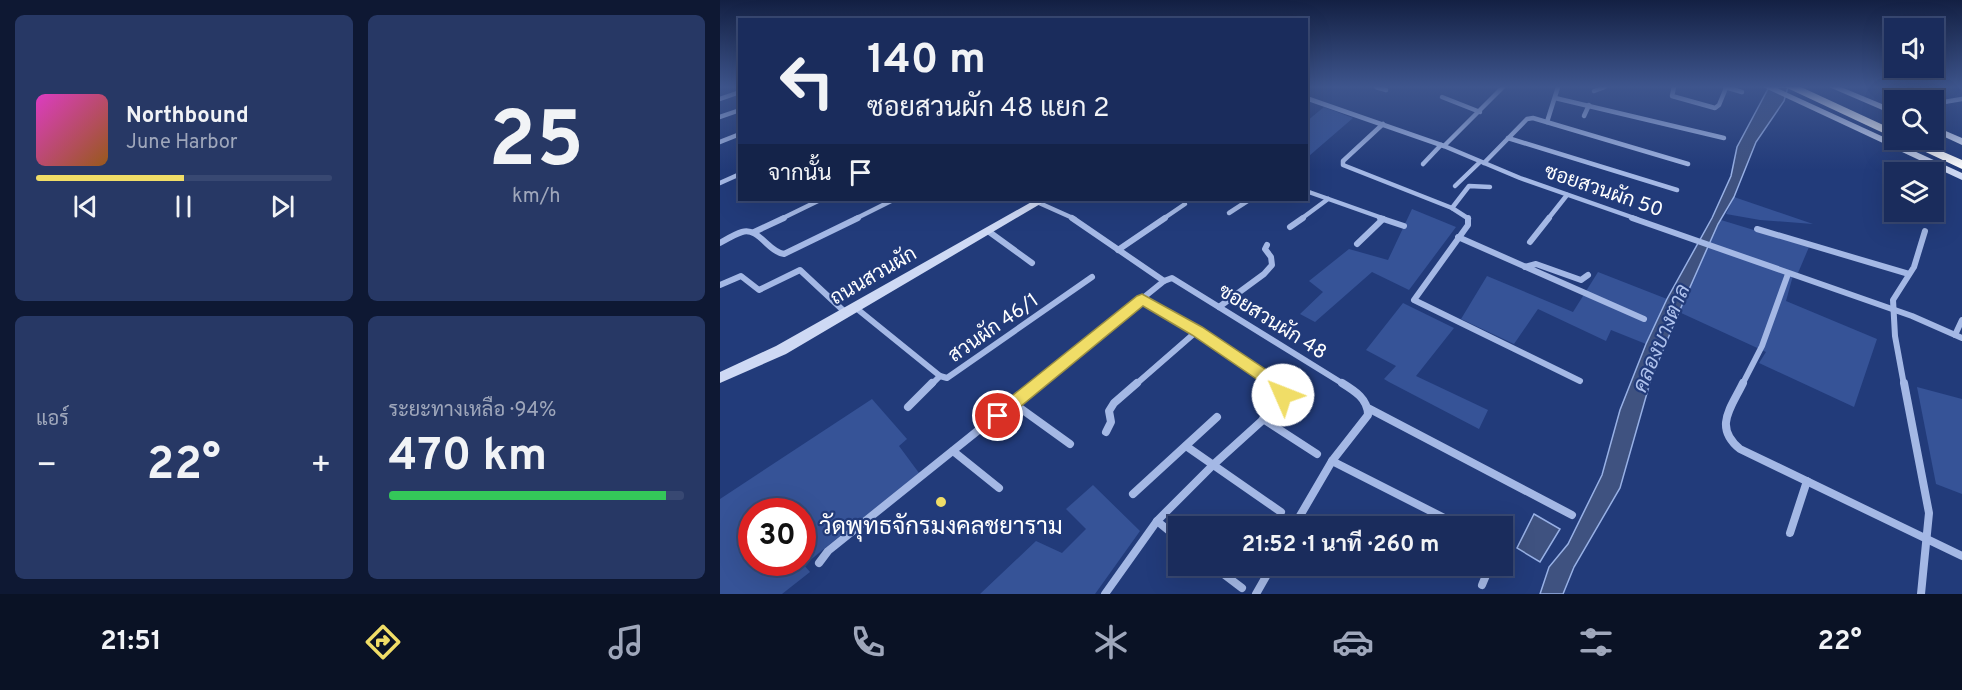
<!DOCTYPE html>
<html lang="th">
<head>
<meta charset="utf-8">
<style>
	body { margin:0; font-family:Overpass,Sarabun,sans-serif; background:#273865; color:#f1f3f6; height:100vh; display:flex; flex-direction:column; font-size:22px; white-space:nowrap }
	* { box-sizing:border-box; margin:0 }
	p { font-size:20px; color:#9fa7bb }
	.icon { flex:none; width:33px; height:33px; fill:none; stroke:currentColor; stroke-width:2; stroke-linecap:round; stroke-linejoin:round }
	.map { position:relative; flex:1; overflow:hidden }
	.drawer { display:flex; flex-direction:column; gap:15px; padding:15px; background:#0e1833; width:720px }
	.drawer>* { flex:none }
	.banner { position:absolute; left:18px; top:18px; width:570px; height:183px; border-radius:0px; box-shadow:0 6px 24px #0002,0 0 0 2px #384872; background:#1a2c5c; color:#f1f3f6; overflow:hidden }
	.controls { position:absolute; left:1164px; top:18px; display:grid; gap:12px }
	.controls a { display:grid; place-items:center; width:60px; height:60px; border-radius:0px; background:#1a2c5c; box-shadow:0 6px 24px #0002,0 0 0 2px #384872; font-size:30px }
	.speed { position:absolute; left:18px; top:498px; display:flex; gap:12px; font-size:30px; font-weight:700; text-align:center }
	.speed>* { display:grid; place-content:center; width:78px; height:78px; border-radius:50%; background:#1a2c5c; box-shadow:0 6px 24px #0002,0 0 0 2px #384872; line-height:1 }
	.speed .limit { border:9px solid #d22; background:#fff; color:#111 }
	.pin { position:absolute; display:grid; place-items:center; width:51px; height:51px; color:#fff; margin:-26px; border:3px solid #fff; border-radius:50%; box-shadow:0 2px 6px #0007 }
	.me { position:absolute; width:66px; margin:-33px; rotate:314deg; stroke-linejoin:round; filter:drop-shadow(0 0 4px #0008) }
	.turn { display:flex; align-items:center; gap:21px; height:126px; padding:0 30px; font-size:27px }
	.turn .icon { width:78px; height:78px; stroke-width:2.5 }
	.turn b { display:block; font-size:42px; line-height:51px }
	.then { display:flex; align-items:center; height:57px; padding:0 30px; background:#0003; gap:12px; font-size:22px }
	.big { font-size:45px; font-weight:700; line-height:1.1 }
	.drawer .widget { flex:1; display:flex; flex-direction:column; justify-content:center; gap:9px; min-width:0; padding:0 21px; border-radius:9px; background:#273865 }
	.drawer .dial { align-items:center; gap:0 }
	.dial b { font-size:78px; line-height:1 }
	.song { display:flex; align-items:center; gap:18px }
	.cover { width:72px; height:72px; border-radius:9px; background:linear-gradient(135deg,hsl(310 70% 55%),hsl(30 70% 35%)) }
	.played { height:6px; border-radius:3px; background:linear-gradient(90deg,#f0dd67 50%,#384872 50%) }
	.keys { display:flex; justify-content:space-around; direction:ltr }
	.heat { display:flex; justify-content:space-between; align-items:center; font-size:33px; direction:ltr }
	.charge { height:9px; border-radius:4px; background:linear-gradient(90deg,#34c759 94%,#384872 0) }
	.drawer .tiles { flex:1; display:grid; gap:15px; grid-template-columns:repeat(2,1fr) }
	.trip { position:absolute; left:448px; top:516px; width:345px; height:60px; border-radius:0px; background:#1a2c5c; box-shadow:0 6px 24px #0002,0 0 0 2px #384872; font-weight:700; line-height:60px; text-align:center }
	.dock { display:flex; height:96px; justify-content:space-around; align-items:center; background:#0a1225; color:#9fa7bb }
	.dock .icon { width:42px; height:42px }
	.dock .on { color:#f0dd67 }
	.dock b { font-size:27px; color:#f1f3f6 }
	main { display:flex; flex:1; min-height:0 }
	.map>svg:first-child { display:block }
	.green { fill:#365397; fill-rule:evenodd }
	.water { fill:#3f5280; stroke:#98b1e6; stroke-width:1.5 }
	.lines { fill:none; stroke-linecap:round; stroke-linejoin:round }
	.street-far2 { stroke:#a4b8e5; stroke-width:4.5 }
	.street-far1 { stroke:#a4b8e5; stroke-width:6 }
	.street { stroke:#a4b8e5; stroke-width:8 }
	.secondary { fill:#ced9f4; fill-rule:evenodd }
	.highway { fill:#fff; fill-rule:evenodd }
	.route { fill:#f0dd67; stroke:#9c9043; stroke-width:1.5 }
	.poi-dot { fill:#f0dd67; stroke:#223b7a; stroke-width:2 }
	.labels { text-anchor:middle; stroke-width:4.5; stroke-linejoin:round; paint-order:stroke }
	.street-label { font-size:20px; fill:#fff; stroke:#223b7a }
	.water-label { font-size:21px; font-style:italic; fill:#afc2ed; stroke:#223b7a }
	.near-poi-label { font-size:24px; fill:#fff; stroke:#223b7a }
</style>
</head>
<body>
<main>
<section class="drawer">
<div class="tiles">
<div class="widget">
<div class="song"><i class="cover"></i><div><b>Northbound</b><p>June Harbor</p></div></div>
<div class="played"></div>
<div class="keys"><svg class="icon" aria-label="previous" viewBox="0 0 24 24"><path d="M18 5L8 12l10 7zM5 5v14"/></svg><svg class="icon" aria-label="pause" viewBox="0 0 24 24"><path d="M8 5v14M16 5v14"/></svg><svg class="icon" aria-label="next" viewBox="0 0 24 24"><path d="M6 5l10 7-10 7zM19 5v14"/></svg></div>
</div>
<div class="widget dial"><b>25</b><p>km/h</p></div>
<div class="widget"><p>แอร์</p>
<div class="heat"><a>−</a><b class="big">22°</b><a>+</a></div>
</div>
<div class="widget"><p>ระยะทางเหลือ · 94%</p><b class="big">470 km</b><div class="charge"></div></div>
</div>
</section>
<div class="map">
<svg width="1242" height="594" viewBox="0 0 1242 594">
	<rect width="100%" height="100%" fill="#223b7a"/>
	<g class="green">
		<path d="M604,107L633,118L589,156L587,155V121Z"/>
		<path d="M1014,197L1093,224L1040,220L1006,214Z"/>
		<path d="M692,209L736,227L689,290L652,272L595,322L580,314L603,292L589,281L629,249L668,260Z"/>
		<path d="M1001,220L1089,247L1078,273L1074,272L1066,301L1157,339L1134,407L1039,363L1046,352L959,312L998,223Z"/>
		<path d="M878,272L947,299L926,344L891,330L886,341L818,309L794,344L741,319L767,276L853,312Z"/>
		<path d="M683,303L734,328L696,376L768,410L759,429L669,382L664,379L676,366L646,350Z"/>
		<path d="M1197,387L1242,399V494L1216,484Z"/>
		<path d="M152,399L187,439L179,446L199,473L84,565L90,572L62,594H0V499ZM32,512H82V562H32Z"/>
		<path d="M373,485L420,531L375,594H260L316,541L342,553L366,529L346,509Z"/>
	</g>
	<g class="water">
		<path d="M1049,87H1068L1064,101L1036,142L1014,197L998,224L959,312L931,379L900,488L854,567L843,594H820L829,567L848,544L882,475L900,410L926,344L947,299L992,218L1011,176L1017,147Z"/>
		<path d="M814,514L840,529L820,562L797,548Z"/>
	</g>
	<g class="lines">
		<g class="street-far2">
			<path d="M656,87L666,90"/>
			<path d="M954,87L952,96L995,108L999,105L1006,88"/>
			<path d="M1005,87L1022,92"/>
			<path d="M874,91L885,87"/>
			<path d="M722,97L760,112"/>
			<path d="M586,98L724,146L800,178L917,219"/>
			<path d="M835,98L1004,138"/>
			<path d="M0,99L20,92"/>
			<path d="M1181,100L1198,87"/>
			<path d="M1214,112L1224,102L1242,99"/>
			<path d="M864,116L869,105"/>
			<path d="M0,117L20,110"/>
			<path d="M827,122L838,87"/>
			<path d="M663,124L623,161V165L732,208L749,219"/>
			<path d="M788,138L957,190"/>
			<path d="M0,142L20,134"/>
			<path d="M724,146L783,87"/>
			<path d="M764,163L807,119L813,118L968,164"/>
			<path d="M703,164L721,145"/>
			<path d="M0,183L20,174"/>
			<path d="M735,186L760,162"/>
			<path d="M586,191L665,219"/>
			<path d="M317,202L355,219"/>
			<path d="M732,208L749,186L770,187"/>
			<path d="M509,213L529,200"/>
			<path d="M61,219L100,200"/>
			<path d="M135,219L173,200"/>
			<path d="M443,219L465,204"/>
			<path d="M581,219L608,199"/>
			<path d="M828,219L847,195"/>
		</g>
		<g class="street-far1">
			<path d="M352,218L444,281L452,278L625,385"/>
			<path d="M660,218L684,226"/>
			<path d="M748,218V225L694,300L860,381"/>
			<path d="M912,218L1192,316L1242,338"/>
			<path d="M570,227L583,218"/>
			<path d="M1037,229L1189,274"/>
			<path d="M268,231L312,263"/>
			<path d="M34,232L64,218"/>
			<path d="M738,237L924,319"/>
			<path d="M810,242L829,218"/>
			<path d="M0,243C7,239 15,234 22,232C39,227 48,252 64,254L138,218"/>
			<path d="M637,244L663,219"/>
			<path d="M398,250L445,218"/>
			<path d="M805,267L816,264L861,280L868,275"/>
			<path d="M0,285L21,276L39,290L80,270L126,313"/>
			<path d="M422,299L477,331L558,385"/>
			<path d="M499,307L544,274L552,265L551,257L545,249L547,245"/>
			<path d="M136,308L220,376L227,378L372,277"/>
			<path d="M1235,335L1242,320"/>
			<path d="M211,385L220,376"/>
			<path d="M315,385L444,281"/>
			<path d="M415,385L477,331"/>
			<path d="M1022,385L1042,346L1068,274"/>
			<path d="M1184,385L1175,336L1173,300L1194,267L1205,231"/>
		</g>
		<g class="street">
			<path d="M1023,383C1011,408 993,427 1020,449L1242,556"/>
			<path d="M1184,383L1209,513L1201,594"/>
			<path d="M293,403L350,444"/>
			<path d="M188,407L212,383"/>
			<path d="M648,408L852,515"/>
			<path d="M543,419L597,454"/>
			<path d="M386,432L391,422L389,411L394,403L417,383"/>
			<path d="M466,446L561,512"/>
			<path d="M233,451L279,488"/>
			<path d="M612,461L740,526"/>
			<path d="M413,494L497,417"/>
			<path d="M437,521L459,539"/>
			<path d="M574,526L612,461L648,415C648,399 635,391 622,383"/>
			<path d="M1070,533L1087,481"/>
			<path d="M99,563L108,551L317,383"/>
			<path d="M493,566L522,588"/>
			<path d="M762,585L770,566"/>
			<path d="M385,594L437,521L493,465L557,407L563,397L561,387L556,383"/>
			<path d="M536,594L552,566"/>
		</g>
		<g class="secondary">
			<path d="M1043,87H1055L1242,173V180Z"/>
			<path d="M1109,87H1121L1174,109V115Z"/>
			<path d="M1214,126L1242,138V145L1214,132Z"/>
			<path d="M315,200H327L66,354L0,383V372L56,346Z"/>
		</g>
		<g class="highway">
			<path d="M1065,87H1081L1174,130V138Z"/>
			<path d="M1180,140H1196L1242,160V169Z"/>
		</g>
	</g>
	<linearGradient id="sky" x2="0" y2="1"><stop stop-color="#132043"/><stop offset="0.51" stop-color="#3e558d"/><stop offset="1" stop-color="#3e558d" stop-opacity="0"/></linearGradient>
	<rect width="1242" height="170" fill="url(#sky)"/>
	<path class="route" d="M422,294L482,327L566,383L571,395L568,399L563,401L557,399L554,391L472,335L423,306L284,420L278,422L273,420L270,416L273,411L417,296Z"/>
	<circle class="poi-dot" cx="221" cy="502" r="6"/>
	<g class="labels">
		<g class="street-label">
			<text transform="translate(884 190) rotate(19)" y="7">ซอยสวนผัก 50</text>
			<text transform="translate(153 275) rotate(-30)" y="7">ถนนสวนผัก</text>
			<text transform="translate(553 321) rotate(32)" y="7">ซอยสวนผัก 48</text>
			<text transform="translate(273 327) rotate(-35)" y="7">สวนผัก 46/1</text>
		</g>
		<g class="water-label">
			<text transform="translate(941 338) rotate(-67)" y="7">คลองบางตาล</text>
		</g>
		<g class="near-poi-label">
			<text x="221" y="534">วัดพุทธจักรมงคลชยาราม</text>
		</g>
	</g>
</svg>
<div class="controls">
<a><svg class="icon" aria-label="sound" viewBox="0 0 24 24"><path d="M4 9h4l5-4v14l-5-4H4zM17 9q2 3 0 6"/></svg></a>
<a><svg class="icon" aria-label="search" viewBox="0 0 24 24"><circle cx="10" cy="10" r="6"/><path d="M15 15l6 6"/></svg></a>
<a><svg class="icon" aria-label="layers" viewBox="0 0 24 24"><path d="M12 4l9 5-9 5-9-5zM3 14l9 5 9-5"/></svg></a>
</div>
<div class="speed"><div class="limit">30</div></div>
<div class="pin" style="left:278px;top:416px;background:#d93025"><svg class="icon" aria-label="arrive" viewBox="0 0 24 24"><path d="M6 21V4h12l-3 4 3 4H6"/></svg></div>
<svg class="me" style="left:563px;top:395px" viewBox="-20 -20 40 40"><circle r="19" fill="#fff"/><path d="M0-13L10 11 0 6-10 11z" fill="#f0dd67"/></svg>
<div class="trip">21:52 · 1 นาที · 260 m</div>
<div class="banner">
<div class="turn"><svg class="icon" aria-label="left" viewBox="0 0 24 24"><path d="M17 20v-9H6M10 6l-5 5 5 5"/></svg><div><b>140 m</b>ซอยสวนผัก 48 แยก 2</div></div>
<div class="then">จากนั้น<svg class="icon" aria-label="arrive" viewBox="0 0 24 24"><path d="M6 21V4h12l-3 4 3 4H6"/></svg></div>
</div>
</div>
</main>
<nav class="dock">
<b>21:51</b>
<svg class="icon on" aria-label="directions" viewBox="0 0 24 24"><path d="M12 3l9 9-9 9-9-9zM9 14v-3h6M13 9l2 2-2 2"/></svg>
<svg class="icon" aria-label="music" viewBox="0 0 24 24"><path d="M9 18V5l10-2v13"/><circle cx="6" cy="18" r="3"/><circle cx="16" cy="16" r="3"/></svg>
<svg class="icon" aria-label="phone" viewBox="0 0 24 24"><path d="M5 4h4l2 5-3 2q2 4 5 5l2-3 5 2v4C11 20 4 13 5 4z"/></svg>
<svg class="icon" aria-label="climate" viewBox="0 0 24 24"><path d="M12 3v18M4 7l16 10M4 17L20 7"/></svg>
<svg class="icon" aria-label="car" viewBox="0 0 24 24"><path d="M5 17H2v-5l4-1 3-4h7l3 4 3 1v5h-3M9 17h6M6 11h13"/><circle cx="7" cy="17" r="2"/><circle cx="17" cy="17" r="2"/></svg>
<svg class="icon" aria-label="filters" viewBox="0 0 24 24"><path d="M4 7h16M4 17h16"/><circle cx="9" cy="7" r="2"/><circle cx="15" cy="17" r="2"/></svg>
<b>22°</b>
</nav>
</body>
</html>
